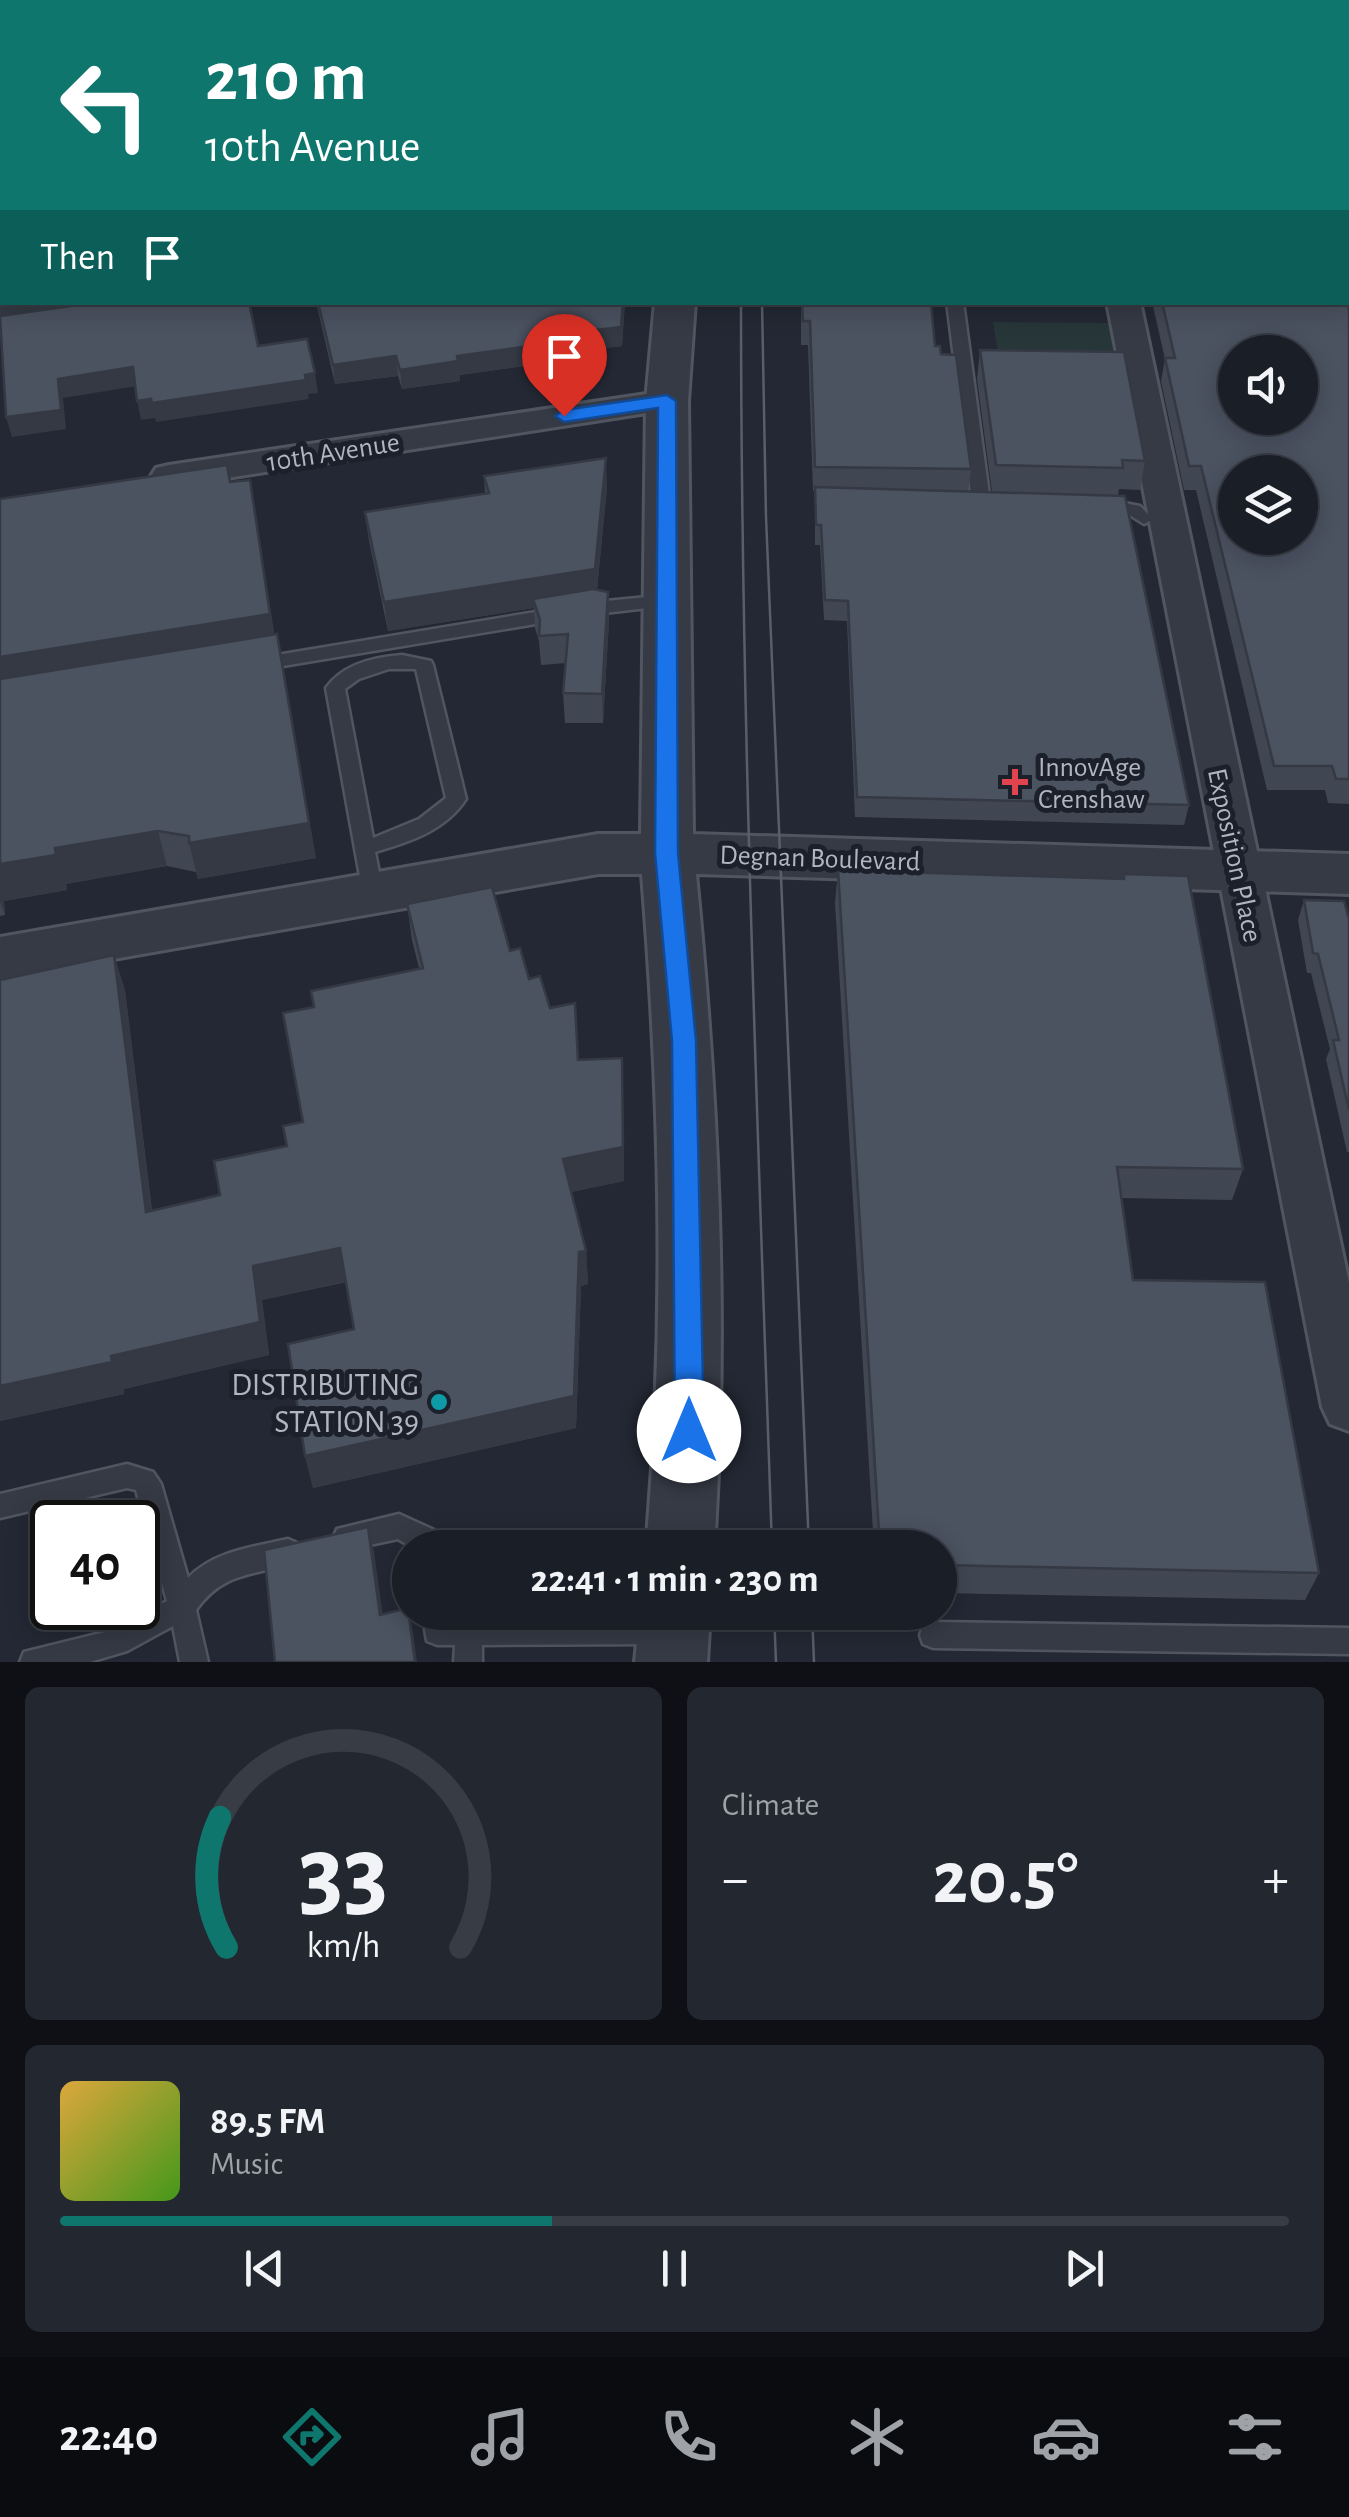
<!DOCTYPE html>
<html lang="en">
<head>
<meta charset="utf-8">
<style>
	body { margin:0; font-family:"Alegreya Sans",sans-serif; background:#23272f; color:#f1f3f6; height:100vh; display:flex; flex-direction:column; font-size:38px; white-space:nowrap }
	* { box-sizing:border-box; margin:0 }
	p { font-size:32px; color:#9fa2a7 }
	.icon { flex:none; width:55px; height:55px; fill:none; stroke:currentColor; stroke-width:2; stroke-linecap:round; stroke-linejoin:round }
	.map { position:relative; height:1662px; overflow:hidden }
	.side { display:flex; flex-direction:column; gap:25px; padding:25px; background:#0e1015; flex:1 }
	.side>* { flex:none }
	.guide { position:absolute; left:0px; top:0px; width:1350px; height:305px; box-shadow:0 5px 25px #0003,0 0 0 2px #383c44; background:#0f766e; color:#fff; overflow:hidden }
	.controls { position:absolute; left:1218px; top:335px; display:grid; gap:20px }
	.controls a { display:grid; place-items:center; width:100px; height:100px; border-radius:50%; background:#1a1e27; box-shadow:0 5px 25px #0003,0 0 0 2px #383c44; font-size:50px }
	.speed { position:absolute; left:30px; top:1500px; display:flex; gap:20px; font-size:50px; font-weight:700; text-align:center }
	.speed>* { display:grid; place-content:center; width:130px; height:130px; border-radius:50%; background:#1a1e27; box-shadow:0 5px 25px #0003,0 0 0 2px #383c44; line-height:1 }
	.speed .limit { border:5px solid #111; border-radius:15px; background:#fff; color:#111 }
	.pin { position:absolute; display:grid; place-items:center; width:85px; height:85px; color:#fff; margin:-102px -42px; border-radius:50% 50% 50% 0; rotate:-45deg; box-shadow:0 0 10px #0007 }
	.pin .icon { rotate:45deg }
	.me { position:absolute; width:110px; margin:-55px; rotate:0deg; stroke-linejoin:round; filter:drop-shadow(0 0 8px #0008) }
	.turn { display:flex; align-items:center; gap:35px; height:210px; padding:0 40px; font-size:45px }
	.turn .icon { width:130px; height:130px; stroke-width:2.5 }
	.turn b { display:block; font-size:70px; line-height:85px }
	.then { display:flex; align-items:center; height:95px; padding:0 40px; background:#0003; gap:20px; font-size:38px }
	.big { font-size:75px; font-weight:600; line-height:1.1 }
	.side .tile { flex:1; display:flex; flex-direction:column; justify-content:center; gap:15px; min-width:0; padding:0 35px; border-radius:15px; background:#23272f }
	.side .dial { align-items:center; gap:0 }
	.dial svg { height:260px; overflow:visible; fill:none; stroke:#383c44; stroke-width:7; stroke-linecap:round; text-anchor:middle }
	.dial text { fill:#f1f3f6; stroke:none }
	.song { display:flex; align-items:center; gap:30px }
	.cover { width:120px; height:120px; border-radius:15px; background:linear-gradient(135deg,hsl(40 70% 55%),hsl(100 70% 35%)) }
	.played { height:10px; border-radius:5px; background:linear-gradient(90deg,#0f766e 40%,#383c44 40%) }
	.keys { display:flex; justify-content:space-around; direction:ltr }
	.heat { display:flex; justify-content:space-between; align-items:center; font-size:55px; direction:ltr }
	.side .tiles { flex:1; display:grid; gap:25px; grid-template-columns:1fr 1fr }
	.tile:last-child { grid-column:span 2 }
	.trip { position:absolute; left:392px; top:1530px; width:565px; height:100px; border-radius:50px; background:#1a1e27; box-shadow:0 5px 25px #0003,0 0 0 2px #383c44; font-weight:600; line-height:100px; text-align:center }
	.menu { display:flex; height:160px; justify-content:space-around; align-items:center; background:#0a0c10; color:#9fa2a7 }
	.menu .icon { width:70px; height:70px }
	.menu .selected { color:#0f766e }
	.menu b { font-size:45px; color:#f1f3f6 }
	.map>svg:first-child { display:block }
	.green { fill:#273638 }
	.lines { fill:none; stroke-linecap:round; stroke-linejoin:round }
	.service-casing { stroke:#505560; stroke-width:5 }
	.minor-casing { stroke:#505560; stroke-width:6 }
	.tertiary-casing { stroke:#505560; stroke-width:6 }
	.secondary-casing { stroke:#505560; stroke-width:5 }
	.service { fill:#363a45; fill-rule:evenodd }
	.minor { fill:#363a45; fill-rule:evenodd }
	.tertiary { fill:#363a45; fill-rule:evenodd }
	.secondary { fill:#444a58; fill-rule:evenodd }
	.tram { stroke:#585e6c; stroke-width:2.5 }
	.wall { fill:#404753 }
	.shaded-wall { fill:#343943 }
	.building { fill:#4b5260; stroke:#343943; stroke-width:2.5; fill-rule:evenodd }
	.route { fill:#1a73e8; stroke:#114b97; stroke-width:2.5 }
	.health-dot { fill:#e0444e; stroke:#1b202a; stroke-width:4 }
	.culture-dot { fill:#0f9aa8; stroke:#1b202a; stroke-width:4 }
	.labels { text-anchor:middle; stroke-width:10; stroke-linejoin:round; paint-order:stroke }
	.street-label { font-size:28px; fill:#b0b5c2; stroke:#1b202a }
	.poi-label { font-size:28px; fill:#b0b5c2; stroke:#1b202a; text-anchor:start }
	.near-poi-label { font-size:32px; fill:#b0b5c2; stroke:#1b202a; text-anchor:end }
</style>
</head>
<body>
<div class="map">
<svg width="1349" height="1662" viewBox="0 0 1349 1662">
	<rect width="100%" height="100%" fill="#232834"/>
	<path class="green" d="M993,322L1118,323L1123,354L998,352Z"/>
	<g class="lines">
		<g class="service-casing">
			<g id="service">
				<path d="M947,302H963L990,502L981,507L972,502Z"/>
				<path d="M1103,499L1140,506L1153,519L1144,524L1128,514L1097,508L1094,504L1097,500Z"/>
				<path d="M667,595L676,601L673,605L596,614L259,670L250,664L259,658L596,602Z"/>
				<path d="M402,655L431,661L433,665L466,799C446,830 410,842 375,852L383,893L380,898H366L363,893L326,688C343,664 374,657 402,655ZM389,669H416L446,798L419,819L373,838L345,689L359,679Z"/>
				<path d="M127,1464L153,1472L161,1484L188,1578C214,1551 253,1547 288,1539L297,1543L301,1552L297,1561C256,1577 225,1569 196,1610L208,1662H180L173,1626L127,1651L90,1662H20L24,1652L113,1630L167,1601L136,1490L127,1488L0,1518V1494Z"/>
				<path d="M399,1514L434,1530L439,1548H413L398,1539L346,1550L337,1547L333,1538L337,1529Z"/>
				<path d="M422,1612H448L449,1619L666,1618L676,1622L679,1631L676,1640L666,1644L482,1645V1662H454L455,1645H437L427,1641Z"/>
				<path d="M933,1622L1349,1628V1654L933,1648L923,1644L920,1635L923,1626Z"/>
			</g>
		</g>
		<g class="minor-casing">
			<g id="minor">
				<path d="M953,0H981V2H954Z"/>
				<rect x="1348" y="78" width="1" height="18"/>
				<rect x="0" y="171" width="2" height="18"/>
				<path d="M1107,302H1140L1349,1283V1431L1330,1424L1322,1407Z"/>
				<path d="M667,391L679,394L684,401L679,408L169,487L156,484L151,476L156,468L169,465Z"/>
			</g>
		</g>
		<g class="tertiary-casing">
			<g id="tertiary">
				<rect x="677" y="0" width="34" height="2"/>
				<path d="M655,302H695L688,401L693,834L1349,854V894L696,874C718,1098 729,1322 714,1548H646C666,1323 660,1098 642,874H598L0,979V937L598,834H641L646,401Z"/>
				<path d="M640,1612H710L707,1662H635Z"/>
			</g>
		</g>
		<g class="secondary-casing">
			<path id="secondary" d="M1348,9L1349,10V35L1348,34Z"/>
		</g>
		<use href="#service" class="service"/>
		<use href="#minor" class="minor"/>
		<use href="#tertiary" class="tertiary"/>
		<use href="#secondary" class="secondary"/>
		<g class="tram">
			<path d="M741,302C741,718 758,1133 772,1548"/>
			<path d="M762,302L766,517L809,1548"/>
			<path d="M774,1612L776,1662"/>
			<path d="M812,1612L814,1662"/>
		</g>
	</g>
	<g class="wall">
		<path d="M316,302H625L622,346L582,351V358L460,375V381L402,389L398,376L335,384Z"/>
		<path d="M801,302H931L935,346L941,354L971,469L968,492H992L977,379L980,350L1145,461L1140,490L1119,489L1118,496L1189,805L1184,825L855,817L847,621L824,620L820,545H815V491H813L808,345H801Z"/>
		<path d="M1152,302H1347L1349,310V804L1328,803L1325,790H1267L1196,490H1184L1161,381L1165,359Z"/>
		<path d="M484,476L607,487L597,590L608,592L609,621L603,723H565L563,693L566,663L541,665L539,641L535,628L534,608L388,631L369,541L365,512L485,494Z"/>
		<path d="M250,480L274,634L316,858L198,879L196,872L167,866L66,884L67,890L4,901L5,915L0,916V499Z"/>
		<path d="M838,870L1123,879L1124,874L1243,1169L1232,1200L1122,1198L1133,1280L1319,1573L1305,1600L940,1593V1548H874L835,903Z"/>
		<path d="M1304,900L1349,919V1152H1347L1326,1059L1330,1049L1311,973H1307L1298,920Z"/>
		<path d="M407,904L510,951L550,1008L578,1060L623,1093L624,1181L571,1192L586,1251L588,1284L581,1286L576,1428L313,1488L305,1456L354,1329L346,1282L262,1300L269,1355L124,1389V1394L0,1421L125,990L152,1210L220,1195L287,1146L303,1122L314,1007L419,968L412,940Z"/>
	</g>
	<g class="shaded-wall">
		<path d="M631,0H649V2H619Z"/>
		<path d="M2,124V143H0V125Z"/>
		<path d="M0,298H2V302H111L0,318Z"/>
		<path d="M623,302H625L622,346L582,351V358L460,375V381L402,389L400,370L457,356L579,332Z"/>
		<path d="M396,356L398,376L335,384L333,365Z"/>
		<path d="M133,367L137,386L63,398L66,429L12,437L6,417L58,379Z"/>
		<path d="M315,373L318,393L308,394L309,399L156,422L155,418L141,420L137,401Z"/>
		<path d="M606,458L607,487L596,598L533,599L534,608L388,631L384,602Z"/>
		<path d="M250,480L277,650L0,695V657Z"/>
		<path d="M608,592L609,621L603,723L602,694Z"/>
		<path d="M277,634L316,858L198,879L189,843Z"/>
		<path d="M158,831L167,866L66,884L67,890L4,901L5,915L0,902V864L55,848Z"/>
		<path d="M114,955L125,990L156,1246L146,1212Z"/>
		<path d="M622,1058L624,1181L565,1193L563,1159Z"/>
		<path d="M340,1248L347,1281L262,1300L269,1355L124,1389V1394L0,1421V1386L111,1356L253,1266Z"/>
		<path d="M586,1251L588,1284L581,1286L576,1428L313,1488L305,1456L579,1252Z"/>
		<path d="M368,1527L374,1552L386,1638L380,1615Z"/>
		<path d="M408,1608L413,1632L417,1662H415Z"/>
	</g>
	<g class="building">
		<path d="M0,0H631L619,1V2H2V124L0,125Z"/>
		<path d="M1025,0H1282L1283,2H1025Z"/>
		<rect x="0" y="202" width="2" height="96"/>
		<path d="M99,302H249L258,346L307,339L315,373L305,375L306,380L152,403L151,399L137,401L133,367L58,379L61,410L6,417L0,316Z"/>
		<path d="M318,302H623L621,327L579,332L581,339L457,356L458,361L400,370L396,356L333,365Z"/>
		<path d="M802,302H931L935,346H940L941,354L956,355L971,469L815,467L810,321H803Z"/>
		<path d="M1162,302H1347L1349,310V779H1336L1332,766H1274L1201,466H1189L1165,358H1175ZM1235,352H1300V418H1235ZM1235,472H1300V538H1235Z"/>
		<path d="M980,350L1124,352L1145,461L1122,460L1123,468L996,465Z"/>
		<path d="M606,458L595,569L384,602L365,512L489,493L484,476Z"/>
		<path d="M227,465L230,482L250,480L270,614L0,657V499Z"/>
		<path d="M815,487L1125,496L1189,805L857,797L848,601L825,600L821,525H816Z"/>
		<path d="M593,589L608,592L602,694L563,693L568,634L539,636L540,620L533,599Z"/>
		<path d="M277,634L309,823L189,843V836L158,831L55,848L56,855L0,864V679Z"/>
		<path d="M838,870L1124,879V874L1188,876L1243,1169L1117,1167L1133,1280L1265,1282L1319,1573L940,1565V1548H880Z"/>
		<path d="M492,887L510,951L520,948L529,979L540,976L550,1008L575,1003L578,1060L622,1058L623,1147L563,1159L586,1251L579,1252L574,1396L305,1456L288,1344L354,1329L340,1248L253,1266L260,1322L111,1356L112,1362L0,1386V980L114,955L146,1212L220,1195L214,1161L287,1146L283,1126L303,1122L283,1013L314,1007L311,991L423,968L407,904Z"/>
		<path d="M1304,900L1344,901L1349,919V1110L1333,1040H1339L1318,954L1313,953Z"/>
		<path d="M368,1527L380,1615L408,1608L415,1662H275L264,1550Z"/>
	</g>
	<path class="route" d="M667,395L676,401L678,853L696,1041L704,1431L699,1441L689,1444L679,1441L675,1431L672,1041L655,853L658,408L564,422L555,416L564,410Z"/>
	<path class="health-dot" d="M1010 767h10v10h10v10h-10v10h-10v-10h-10v-10h10z"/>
	<circle class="culture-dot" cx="439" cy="1402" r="10"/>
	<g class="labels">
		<g class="street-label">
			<text transform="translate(333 451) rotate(-9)" y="10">10th Avenue</text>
			<text transform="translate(1236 855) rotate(78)" y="10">Exposition Place</text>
			<text transform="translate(820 857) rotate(2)" y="10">Degnan Boulevard</text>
		</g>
		<g class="poi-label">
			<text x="1038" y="776">InnovAge<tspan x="1038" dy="32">Crenshaw</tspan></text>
		</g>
		<g class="near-poi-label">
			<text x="419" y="1395">DISTRIBUTING<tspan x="419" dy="37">STATION 39</tspan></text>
		</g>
	</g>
</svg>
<div class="controls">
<a><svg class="icon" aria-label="sound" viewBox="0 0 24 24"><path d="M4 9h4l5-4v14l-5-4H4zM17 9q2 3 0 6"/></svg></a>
<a><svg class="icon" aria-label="layers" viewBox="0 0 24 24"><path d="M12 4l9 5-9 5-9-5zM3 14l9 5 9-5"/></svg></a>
</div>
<div class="speed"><div class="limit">40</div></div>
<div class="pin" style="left:564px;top:416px;background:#d93025"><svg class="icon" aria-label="arrive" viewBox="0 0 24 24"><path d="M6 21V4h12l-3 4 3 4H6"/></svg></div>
<svg class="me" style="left:689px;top:1431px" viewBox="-20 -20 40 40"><circle r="19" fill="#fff"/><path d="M0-13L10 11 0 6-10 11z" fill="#1a73e8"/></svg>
<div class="trip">22:41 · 1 min · 230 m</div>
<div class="guide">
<div class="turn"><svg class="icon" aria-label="left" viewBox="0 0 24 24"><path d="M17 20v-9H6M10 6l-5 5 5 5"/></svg><div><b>210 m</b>10th Avenue</div></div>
<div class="then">Then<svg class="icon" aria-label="arrive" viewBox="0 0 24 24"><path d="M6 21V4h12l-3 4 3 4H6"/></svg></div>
</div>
</div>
<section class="side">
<div class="tiles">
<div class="tile dial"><svg viewBox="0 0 100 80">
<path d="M14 69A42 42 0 1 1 86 69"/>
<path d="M14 69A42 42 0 0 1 12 29" stroke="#0f766e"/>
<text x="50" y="56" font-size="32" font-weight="700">33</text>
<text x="50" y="72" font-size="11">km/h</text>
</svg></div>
<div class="tile"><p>Climate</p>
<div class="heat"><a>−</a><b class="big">20.5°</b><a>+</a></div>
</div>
<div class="tile">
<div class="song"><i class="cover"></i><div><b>89.5 FM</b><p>Music</p></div></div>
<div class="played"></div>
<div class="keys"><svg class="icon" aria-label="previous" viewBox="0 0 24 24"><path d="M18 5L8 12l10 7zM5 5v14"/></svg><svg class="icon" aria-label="pause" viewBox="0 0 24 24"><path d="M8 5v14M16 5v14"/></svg><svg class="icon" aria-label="next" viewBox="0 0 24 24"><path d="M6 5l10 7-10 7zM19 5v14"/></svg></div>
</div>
</div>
</section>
<nav class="menu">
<b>22:40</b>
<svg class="icon selected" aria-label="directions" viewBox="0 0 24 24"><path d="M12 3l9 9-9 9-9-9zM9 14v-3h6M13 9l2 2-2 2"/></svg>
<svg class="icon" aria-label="music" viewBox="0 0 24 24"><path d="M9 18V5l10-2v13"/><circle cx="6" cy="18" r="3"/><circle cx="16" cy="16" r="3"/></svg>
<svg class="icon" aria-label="phone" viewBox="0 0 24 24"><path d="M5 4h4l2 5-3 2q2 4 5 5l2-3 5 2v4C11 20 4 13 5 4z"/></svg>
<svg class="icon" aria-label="climate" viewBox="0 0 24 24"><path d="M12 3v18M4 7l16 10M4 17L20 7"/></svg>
<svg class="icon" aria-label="car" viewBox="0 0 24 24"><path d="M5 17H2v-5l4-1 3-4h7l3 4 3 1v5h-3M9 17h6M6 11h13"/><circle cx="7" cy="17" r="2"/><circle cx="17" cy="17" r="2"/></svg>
<svg class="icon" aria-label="filters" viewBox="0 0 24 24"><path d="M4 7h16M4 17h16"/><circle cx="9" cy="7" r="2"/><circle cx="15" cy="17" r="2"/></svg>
</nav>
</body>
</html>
